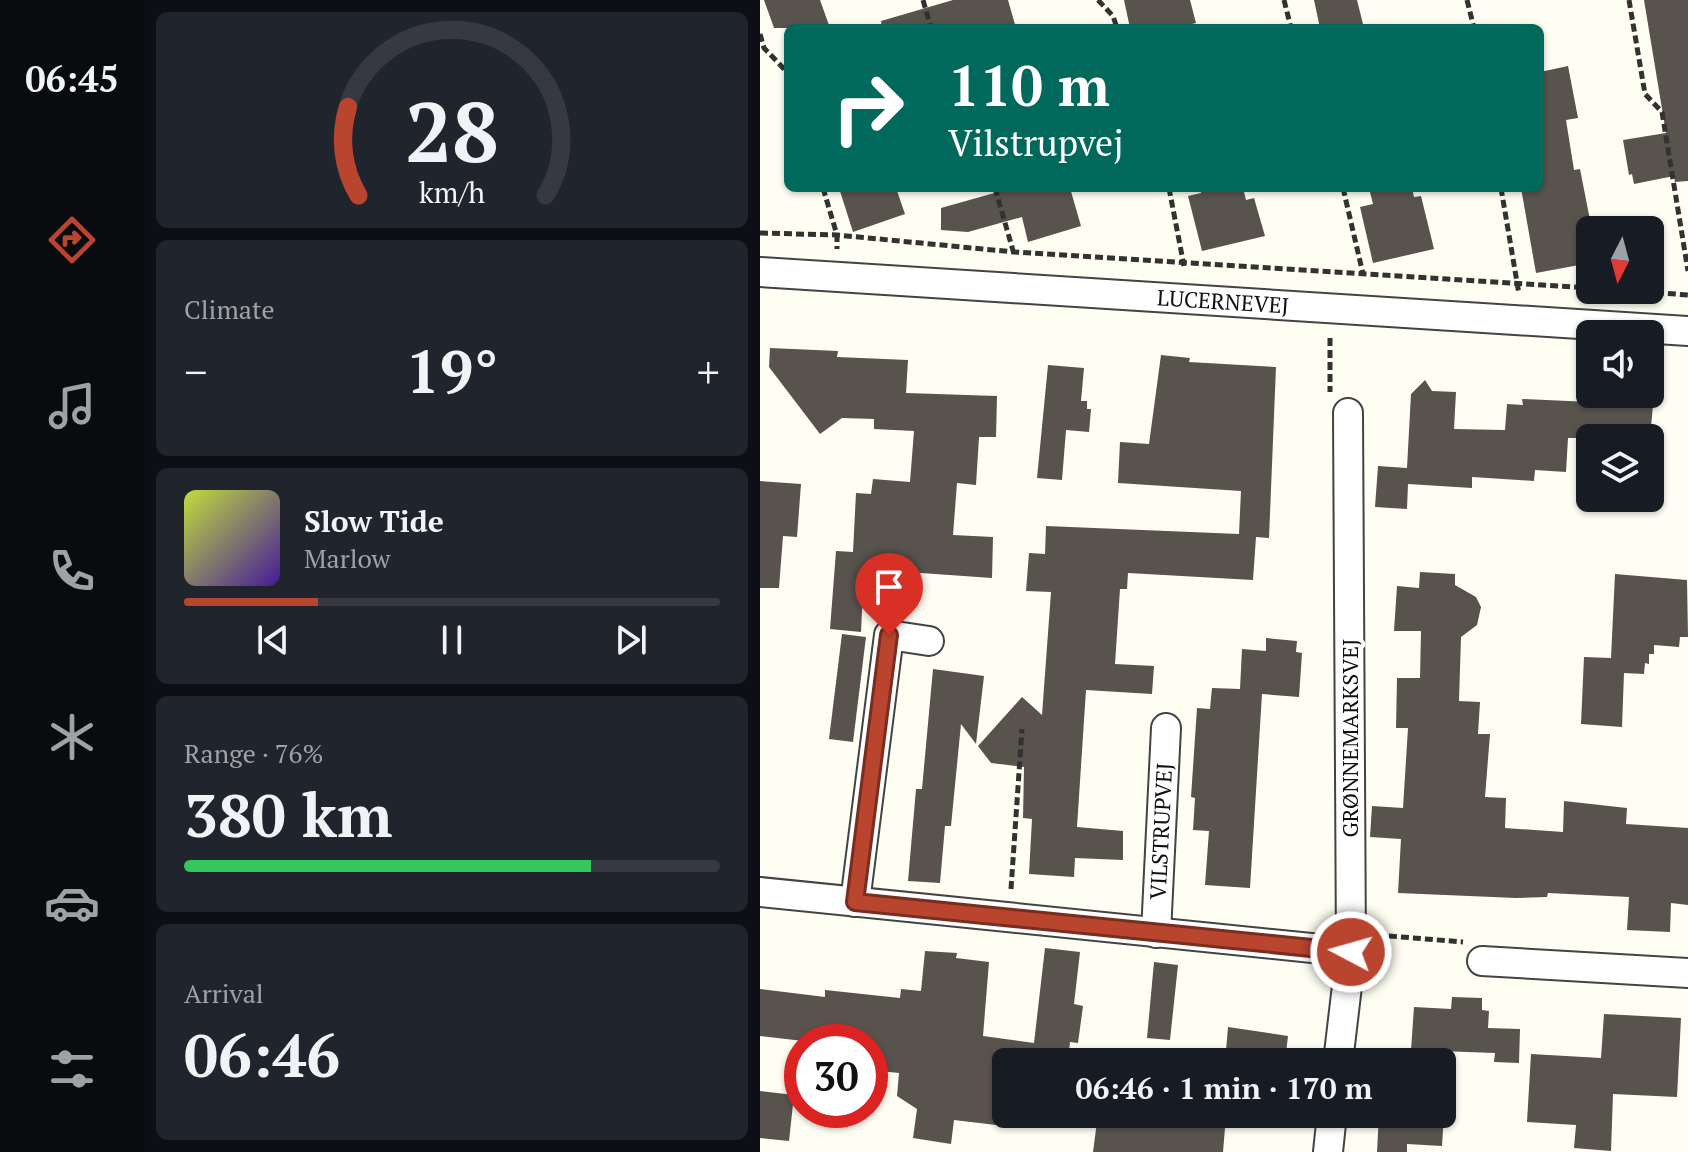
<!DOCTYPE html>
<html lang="en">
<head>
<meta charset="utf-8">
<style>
	body { margin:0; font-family:"PT Serif",serif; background:#20242c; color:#f1f3f6; height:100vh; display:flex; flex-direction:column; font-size:30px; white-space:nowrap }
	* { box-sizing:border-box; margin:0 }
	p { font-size:26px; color:#9ea1a6 }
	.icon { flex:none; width:44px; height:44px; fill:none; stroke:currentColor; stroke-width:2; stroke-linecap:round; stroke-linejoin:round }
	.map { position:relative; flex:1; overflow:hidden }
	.sheet { display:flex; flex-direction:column; gap:12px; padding:12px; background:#0d0f14; width:616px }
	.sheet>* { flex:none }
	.guide { position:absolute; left:24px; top:24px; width:760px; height:168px; border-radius:12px; box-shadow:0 2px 6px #0004; background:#00695c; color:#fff; overflow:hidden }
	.needle { width:52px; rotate:186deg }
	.tools { position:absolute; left:816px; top:216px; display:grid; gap:16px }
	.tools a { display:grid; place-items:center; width:88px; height:88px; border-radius:12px; background:#171b24; box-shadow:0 2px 6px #0004; font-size:40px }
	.speed { position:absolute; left:24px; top:1024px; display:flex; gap:16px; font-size:40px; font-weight:700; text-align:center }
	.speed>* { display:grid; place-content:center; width:104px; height:104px; border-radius:50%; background:#171b24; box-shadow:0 2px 6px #0004; line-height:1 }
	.speed .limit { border:12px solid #d22; background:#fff; color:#111 }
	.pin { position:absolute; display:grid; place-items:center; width:68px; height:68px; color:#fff; margin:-82px -34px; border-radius:50% 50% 50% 0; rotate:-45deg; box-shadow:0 0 8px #0007 }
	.pin .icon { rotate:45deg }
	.me { position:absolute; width:88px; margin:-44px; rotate:276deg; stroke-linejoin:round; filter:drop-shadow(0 0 6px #0008) }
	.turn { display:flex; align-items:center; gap:28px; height:168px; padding:0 32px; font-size:36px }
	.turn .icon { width:104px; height:104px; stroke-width:2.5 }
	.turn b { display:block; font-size:56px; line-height:68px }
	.big { font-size:60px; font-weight:800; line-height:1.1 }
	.sheet .widget { flex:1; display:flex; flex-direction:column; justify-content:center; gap:12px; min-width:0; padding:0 28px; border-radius:12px; background:#20242c }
	.sheet .dial { align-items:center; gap:0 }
	.dial svg { height:208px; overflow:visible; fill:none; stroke:#363941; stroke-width:7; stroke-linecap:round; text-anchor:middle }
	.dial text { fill:#f1f3f6; stroke:none }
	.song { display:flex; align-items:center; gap:24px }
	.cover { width:96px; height:96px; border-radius:12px; background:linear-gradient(135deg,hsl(70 70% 55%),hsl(260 70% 35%)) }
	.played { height:8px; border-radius:4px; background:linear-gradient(90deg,#b9452f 25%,#363941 25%) }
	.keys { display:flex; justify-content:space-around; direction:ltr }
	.heat { display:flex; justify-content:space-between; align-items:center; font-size:44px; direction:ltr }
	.charge { height:12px; border-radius:6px; background:linear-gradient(90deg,#34c759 76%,#363941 0) }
	.trip { position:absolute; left:232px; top:1048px; width:464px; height:80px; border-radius:12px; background:#171b24; box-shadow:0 2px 6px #0004; font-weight:800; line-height:80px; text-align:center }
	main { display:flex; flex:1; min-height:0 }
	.tab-bar { display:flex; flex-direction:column; width:144px; justify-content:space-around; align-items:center; background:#090b0e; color:#9ea1a6 }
	.tab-bar .icon { width:56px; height:56px }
	.tab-bar .on { color:#b9452f }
	.tab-bar b { font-size:36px; color:#f1f3f6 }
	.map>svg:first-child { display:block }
	.building { fill:#58534d }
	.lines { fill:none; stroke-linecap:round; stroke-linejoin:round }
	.street-casing { stroke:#434343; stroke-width:32 }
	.path { stroke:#323232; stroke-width:5; stroke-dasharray:8 4; stroke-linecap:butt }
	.street { stroke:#fff; stroke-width:28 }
	.route-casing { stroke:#782d1f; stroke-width:20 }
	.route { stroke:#b9452f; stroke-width:14 }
	.labels { text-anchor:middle; stroke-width:8; stroke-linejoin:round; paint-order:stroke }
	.street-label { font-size:22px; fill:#101010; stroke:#fff }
</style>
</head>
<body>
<main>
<nav class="tab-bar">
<b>06:45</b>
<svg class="icon on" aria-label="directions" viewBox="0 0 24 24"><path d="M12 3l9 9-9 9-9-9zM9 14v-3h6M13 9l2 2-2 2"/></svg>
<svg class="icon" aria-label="music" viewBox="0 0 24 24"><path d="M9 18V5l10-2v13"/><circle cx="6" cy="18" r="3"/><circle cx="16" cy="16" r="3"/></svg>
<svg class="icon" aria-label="phone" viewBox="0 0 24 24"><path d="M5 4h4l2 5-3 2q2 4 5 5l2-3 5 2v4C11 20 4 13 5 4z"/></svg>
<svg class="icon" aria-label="climate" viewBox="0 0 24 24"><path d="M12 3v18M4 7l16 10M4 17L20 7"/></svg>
<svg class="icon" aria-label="car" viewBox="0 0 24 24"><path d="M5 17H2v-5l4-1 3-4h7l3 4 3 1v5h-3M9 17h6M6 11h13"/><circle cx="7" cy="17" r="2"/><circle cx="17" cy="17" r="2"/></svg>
<svg class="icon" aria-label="filters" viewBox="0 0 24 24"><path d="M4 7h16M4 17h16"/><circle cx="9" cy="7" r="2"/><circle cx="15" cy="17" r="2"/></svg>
</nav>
<section class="sheet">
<div class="widget dial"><svg viewBox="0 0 100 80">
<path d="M14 69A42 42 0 1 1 86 69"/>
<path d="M14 69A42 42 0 0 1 10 35" stroke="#b9452f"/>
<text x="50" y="56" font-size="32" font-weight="700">28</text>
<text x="50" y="72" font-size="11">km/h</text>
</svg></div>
<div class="widget"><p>Climate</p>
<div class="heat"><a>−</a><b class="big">19°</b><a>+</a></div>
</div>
<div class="widget">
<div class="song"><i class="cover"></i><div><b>Slow Tide</b><p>Marlow</p></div></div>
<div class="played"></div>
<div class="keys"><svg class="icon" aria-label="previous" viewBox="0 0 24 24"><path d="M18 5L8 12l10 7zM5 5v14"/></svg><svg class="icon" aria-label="pause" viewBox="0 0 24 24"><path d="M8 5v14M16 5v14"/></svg><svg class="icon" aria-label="next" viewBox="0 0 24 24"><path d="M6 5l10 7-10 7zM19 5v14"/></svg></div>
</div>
<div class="widget"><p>Range · 76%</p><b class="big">380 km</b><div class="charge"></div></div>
<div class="widget"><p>Arrival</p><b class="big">06:46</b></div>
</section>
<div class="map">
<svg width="928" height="1152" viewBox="0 0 928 1152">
	<rect width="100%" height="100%" fill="#fefef3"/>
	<g class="building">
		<path d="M4,0H60L70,28H14Z"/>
		<path d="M193,0H248L256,28H122L121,21Z"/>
		<path d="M364,0H430L436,23L416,28H370Z"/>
		<path d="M554,0H597L604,28H560Z"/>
		<path d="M884,0H928V181L915,182L914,176L874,184L872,174L869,175L863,140L906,133Z"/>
		<path d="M808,66L818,118L806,120L814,170L820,169L830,220V263L776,273L761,188H780V72Z"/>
		<path d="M79,188H136L145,214L93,232Z"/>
		<path d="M252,188H310L321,226L268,242L262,217L208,232L181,230V208Z"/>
		<path d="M440,188H483L486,200L494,198L505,236L442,251L428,196L441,193Z"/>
		<path d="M609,188H652L654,197L661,196L674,249L613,263L600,207L613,204Z"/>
		<path d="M10,348L78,351L77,357L148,360L146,393L237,396L236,437H219L216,485L197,483L193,535L233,537L232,578L104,569L101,632L70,629L76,551L93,552L96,493L111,494L113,479L150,482L154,431L114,429V419L82,418L60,434L9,367Z"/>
		<path d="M401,355L430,358L429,362L516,367L509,538L496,537L493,580L368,573L367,589H360L355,664L394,666L392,694L326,690L317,827L363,831V860L315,858L314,877L269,874L272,819L263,818L264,767L231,763L218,746L262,697L282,715L291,592L266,591L269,553L285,554L286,526L479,534L481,491L358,483L360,442L389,444Z"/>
		<path d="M288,365L324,368L321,401H327V409H331L329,432L306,430L302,480L277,478Z"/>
		<path d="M665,380L672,391L696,392L694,429L745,430L747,404L763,405L762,399L831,402L835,394H894L890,438H808L806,472L775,470L774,481L712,477V488L648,484L647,509L615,507L618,466L647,468L651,394Z"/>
		<path d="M0,481L41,484L37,537L23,536L19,588H0Z"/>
		<path d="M660,572L695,574V585L716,597L721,607L717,625L701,637L699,701L720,702L718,734H730L725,797L746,798L745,828L803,832L804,801L867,808L866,824L928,828V905L911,903L910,932L867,930L869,897L788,893L787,897L756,898L638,893L641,839L610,837L612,806L643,808L648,728H636L637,678H660L661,631H634L637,586L659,588Z"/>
		<path d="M855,574L927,580L928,637H920L919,647L894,645V654H889V664L885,663L884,674L864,673L862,727L821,724L824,657L851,658Z"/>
		<path d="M82,634L106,637L93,742L69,739Z"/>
		<path d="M506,638L537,641L536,652L542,653L539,697L502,694L490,888L445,885L449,831L433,830L435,798L431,797L437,708L450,709L452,688L480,689L482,649L506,651Z"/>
		<path d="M173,669L224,676L216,744L201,724L191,826H185L180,883L148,881L156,789H162Z"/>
		<path d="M285,948L320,952L314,1004L323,1006L318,1043L310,1042L308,1062H243L236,1125L194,1120L191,1144L153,1138L157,1109L137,1096L139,1073L110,1070V1042H52L0,1036V989L65,997V990L140,998L141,989L161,991L165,951L197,953L196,958L229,962L223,1036L274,1043Z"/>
		<path d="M394,962L418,965L410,1040L387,1038Z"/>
		<path d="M692,997L722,998V1010L729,1011L728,1028L760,1029L759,1063L734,1062L735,1053L651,1050L654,1007L691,1009Z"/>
		<path d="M844,1014L921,1018L917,1097L853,1094L851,1151L814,1148L816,1125L767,1122L771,1054L841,1058Z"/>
		<path d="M468,1027L528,1036L525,1062H465Z"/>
		<path d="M0,1091L34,1095L29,1141L0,1138Z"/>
		<path d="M338,1114L466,1116L463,1152H333Z"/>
		<path d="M619,1114H684L682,1146L647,1144V1152H617Z"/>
	</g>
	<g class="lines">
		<g class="street-casing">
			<g id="street">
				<path id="s1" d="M0,272L928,331"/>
				<path d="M0,892L591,952"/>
				<path d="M95,902L129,635L169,641"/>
				<path id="s2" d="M396,933L406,728"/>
				<path d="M722,961L928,973"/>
				<path d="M578,1062L591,952L588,413"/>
				<path d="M568,1152L572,1114"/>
			</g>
		</g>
		<g class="path">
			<path d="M163,0L171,28"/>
			<path d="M338,0L353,16L357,28"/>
			<path d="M524,0L531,28"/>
			<path d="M707,0L714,28"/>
			<path d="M869,0L885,94L902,112L928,271"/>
			<path d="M0,34L4,48L28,73"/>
			<path d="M63,188L77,235V249"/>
			<path d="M235,188L254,254"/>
			<path d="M409,188L424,266"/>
			<path d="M583,188L603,274"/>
			<path d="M741,188L759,294"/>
			<path d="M0,233L77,235L254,252L830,288"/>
			<path d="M860,290L928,295"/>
			<path d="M570,338V392"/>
			<path d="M251,889L262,729"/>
			<path d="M617,935L703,942"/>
		</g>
		<use href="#street" class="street"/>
	</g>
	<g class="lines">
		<g class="route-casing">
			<path id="route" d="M129,635L95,902L591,952"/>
		</g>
		<use href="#route" class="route"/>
	</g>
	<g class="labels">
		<g class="street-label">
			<text dy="8" stroke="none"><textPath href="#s1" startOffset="464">LUCERNEVEJ</textPath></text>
			<text transform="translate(590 738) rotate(-90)" y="8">GRØNNEMARKSVEJ</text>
			<text dy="8" stroke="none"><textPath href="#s2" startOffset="102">VILSTRUPVEJ</textPath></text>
		</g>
	</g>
</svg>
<div class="tools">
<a><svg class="needle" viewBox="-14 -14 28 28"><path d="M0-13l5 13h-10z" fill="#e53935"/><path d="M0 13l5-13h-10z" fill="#9ea1a6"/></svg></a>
<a><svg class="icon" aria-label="sound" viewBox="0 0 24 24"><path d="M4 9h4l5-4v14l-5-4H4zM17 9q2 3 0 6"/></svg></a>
<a><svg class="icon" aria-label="layers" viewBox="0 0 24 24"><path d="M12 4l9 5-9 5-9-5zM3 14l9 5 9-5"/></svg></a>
</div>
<div class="speed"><div class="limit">30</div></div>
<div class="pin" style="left:129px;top:635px;background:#d93025"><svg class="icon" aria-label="arrive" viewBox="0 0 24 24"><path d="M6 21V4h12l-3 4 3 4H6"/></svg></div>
<svg class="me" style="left:591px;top:952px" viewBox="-20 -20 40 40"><circle r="17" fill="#b9452f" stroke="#fff" stroke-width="3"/><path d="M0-11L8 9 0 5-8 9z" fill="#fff"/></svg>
<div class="trip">06:46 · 1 min · 170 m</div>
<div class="guide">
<div class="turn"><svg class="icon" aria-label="right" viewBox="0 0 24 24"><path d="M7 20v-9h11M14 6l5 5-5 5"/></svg><div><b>110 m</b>Vilstrupvej</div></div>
</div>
</div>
</main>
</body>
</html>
